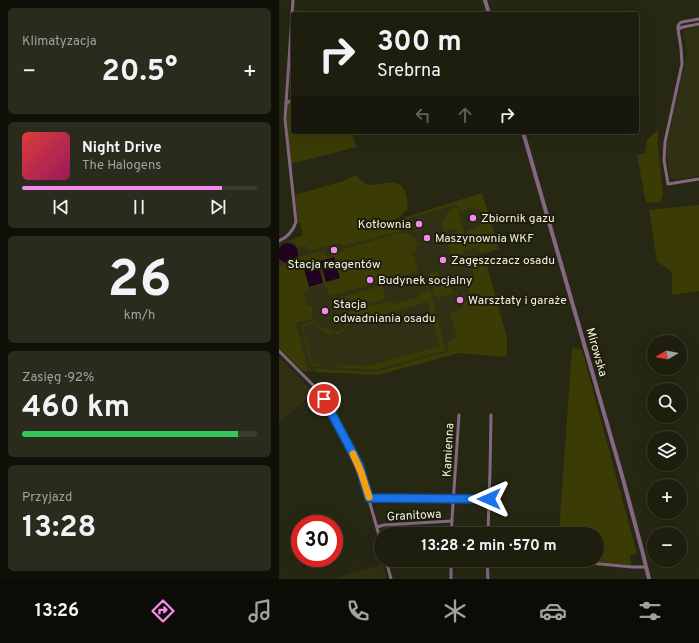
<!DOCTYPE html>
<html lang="pl">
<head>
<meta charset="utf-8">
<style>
	body { margin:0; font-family:Overpass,sans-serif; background:#2a2b1c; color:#f1f3f6; height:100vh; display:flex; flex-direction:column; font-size:15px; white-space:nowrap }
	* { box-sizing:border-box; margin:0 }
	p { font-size:13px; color:#a0a29e }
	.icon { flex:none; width:22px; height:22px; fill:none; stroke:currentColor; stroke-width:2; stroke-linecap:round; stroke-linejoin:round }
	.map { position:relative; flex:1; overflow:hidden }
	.side { display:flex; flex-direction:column; gap:8px; padding:8px; background:#101008; width:279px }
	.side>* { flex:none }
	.guide { position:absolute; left:12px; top:12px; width:348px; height:122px; border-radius:4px; box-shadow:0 4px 16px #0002,0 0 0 1px #3b3c2e; background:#1d1e0e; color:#f1f3f6; overflow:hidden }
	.needle { width:26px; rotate:260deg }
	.fabs { position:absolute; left:368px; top:335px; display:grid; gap:8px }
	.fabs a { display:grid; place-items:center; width:40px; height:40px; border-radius:50%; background:#1d1e0e; box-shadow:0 4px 16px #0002,0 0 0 1px #3b3c2e; font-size:20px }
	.speed { position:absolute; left:12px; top:515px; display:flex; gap:8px; font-size:20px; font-weight:700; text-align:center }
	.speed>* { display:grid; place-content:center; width:52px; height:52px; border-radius:50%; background:#1d1e0e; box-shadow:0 4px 16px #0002,0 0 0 1px #3b3c2e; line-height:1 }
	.speed .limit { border:6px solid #d22; background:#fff; color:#111 }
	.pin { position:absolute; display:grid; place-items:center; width:34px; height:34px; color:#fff; margin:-17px; border:2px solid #fff; border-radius:50%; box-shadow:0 1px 4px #0007 }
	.me { position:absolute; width:44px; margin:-22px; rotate:270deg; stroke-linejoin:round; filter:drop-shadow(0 0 3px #0008) }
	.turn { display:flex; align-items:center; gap:14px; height:84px; padding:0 20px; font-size:18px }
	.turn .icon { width:52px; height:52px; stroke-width:2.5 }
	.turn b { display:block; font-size:28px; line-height:34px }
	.lanes { display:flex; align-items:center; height:38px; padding:0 20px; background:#0003; justify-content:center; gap:20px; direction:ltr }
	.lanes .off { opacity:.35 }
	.big { font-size:30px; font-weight:700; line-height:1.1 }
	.side .card { flex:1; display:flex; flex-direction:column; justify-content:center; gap:6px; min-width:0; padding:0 14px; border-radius:6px; background:#2a2b1c }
	.side .dial { align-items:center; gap:0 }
	.dial b { font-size:52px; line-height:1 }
	.song { display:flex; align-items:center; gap:12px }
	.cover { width:48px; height:48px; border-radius:6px; background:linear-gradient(135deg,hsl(0 70% 55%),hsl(330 70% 35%)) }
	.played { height:4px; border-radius:2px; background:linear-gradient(90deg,#f589ee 85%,#3b3c2e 85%) }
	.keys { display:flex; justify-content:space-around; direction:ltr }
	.heat { display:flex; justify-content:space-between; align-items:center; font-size:22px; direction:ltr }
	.charge { height:6px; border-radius:3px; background:linear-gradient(90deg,#34c759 92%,#3b3c2e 0) }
	.trip { position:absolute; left:95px; top:527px; width:230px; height:40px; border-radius:20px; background:#1d1e0e; box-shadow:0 4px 16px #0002,0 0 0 1px #3b3c2e; font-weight:700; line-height:40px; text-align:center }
	.tabs { display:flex; height:64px; justify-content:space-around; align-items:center; background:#0c0c06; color:#a0a29e }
	.tabs .icon { width:28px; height:28px }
	.tabs .active { color:#f589ee }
	.tabs b { font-size:18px; color:#f1f3f6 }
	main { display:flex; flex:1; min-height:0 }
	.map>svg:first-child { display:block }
	.built { fill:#2f3014 }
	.green { fill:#3b3c05 }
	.water { fill:#210220 }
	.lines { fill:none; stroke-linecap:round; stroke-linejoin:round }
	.minor { stroke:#856782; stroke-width:3 }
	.tertiary { stroke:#856782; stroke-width:4 }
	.route-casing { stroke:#114b97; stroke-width:10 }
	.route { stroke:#1a73e8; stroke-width:7 }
	.slow { stroke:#f59e0b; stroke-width:7 }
	.poi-dot { fill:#f589ee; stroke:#1e1e0a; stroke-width:1.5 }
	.labels { text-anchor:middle; stroke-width:4; stroke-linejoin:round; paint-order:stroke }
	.poi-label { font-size:12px; fill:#f2f3e6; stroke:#1e1e0a; text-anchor:start }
	.street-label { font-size:12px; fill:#f2f3e6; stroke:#1e1e0a }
</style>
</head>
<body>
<main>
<section class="side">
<div class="card"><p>Klimatyzacja</p>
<div class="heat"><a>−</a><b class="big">20.5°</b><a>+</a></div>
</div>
<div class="card">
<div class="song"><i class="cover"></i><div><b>Night Drive</b><p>The Halogens</p></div></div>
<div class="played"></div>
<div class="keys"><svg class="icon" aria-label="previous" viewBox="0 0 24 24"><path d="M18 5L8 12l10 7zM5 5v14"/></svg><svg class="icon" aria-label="pause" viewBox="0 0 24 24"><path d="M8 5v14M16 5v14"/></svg><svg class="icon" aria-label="next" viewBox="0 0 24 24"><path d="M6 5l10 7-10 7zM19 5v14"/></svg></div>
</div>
<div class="card dial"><b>26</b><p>km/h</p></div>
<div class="card"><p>Zasięg · 92%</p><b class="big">460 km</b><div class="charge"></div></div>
<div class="card"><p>Przyjazd</p><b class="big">13:28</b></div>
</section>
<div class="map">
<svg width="420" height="579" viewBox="0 0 420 579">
	<rect width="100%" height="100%" fill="#272813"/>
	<g class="built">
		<path d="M420,27V176L396,180L391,177L387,148L408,54L404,32L406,30Z"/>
		<path d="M203,193L220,249L187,258L188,264L192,263L195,277L188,279L205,355L180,353L99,375L24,371L0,348V243L24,236L57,240Z"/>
		<path d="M0,358L35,393L0,423Z"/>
		<path d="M104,564L108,579H51L56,578Z"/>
	</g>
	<g class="green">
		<path d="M14,99V132H73L77,147L12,164L8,126V101Z"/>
		<path d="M379,130V146L384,194L382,202L367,203L358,155L366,153L368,140Z"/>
		<path d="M77,175C80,180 87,185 93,185C103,185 119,177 125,190C128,194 128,204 129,209L119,218L83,231L203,193L220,249L202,254L199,247L184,251L185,254L175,257L176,261L174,262L169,244L171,242L187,237L188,231C191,230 196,229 198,228C205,223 204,215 201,209C192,208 190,206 182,213L179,204L127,219L126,220L127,229L125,230L65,246L60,243L31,251L28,248L27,246L21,247L11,240L24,235L21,223L19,221L16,195L64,181Z"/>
		<path d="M420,205V291L393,295V272L378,261L370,210Z"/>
		<path d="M173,208H177L179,210L185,232L184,235L176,238L175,237L178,233L177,230L174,229L165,231L163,224L171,209Z"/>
		<path d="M120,233C132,233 135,236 140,246L136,247L137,251L133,252L139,272L50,296L46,284L28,289L25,292L28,306H33V318L29,320L17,323L29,372L24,371L0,348V267L17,262L19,257L45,250L48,257L64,252L65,249Z"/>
		<path d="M206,259L228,338V357L180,353L99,375L37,372V369L97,372L168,352L170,349L168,342L178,338L171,313L177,311V310L185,307L182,295H185L186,299L192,298L187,279L195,276L192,263Z"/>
		<path d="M159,271L161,277H162L163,280L168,279L169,282L165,284L153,286L150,275L152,273Z"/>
		<path d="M171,284L174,294L173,295L172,294L162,297L160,299L156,296L154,290L155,288Z"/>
		<path d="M102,286L104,287C105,292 106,296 104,300L65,311C58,311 56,306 57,300L59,298Z"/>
		<path d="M149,290L152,292L166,348L164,351L96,370L60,367L59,365L89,366L161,346L148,302L69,325C67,334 53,337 45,332C41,330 39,326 36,323L24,326L33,363L42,364V366H34L32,363L22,326L23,324L37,321L38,322L40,326L55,331V332H57V331L62,330L66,328C67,323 65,317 68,312L112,301L117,304L139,297L142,292Z"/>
		<path d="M293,348L303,350L358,554L351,555L352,565L286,560H318V534H281V520Z"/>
	</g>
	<g class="water">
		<circle cx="9" cy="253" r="10"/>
		<path d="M55,257L61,278L47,282L41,261Z"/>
		<path d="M39,261L44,283L30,287L24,265Z"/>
	</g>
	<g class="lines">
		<g class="minor">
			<path d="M420,19L403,22L401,23L399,26V29L402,48L403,64L386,142L385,160L389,184L420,179"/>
			<path d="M399,29L404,27L420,24"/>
			<path d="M7,103L14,100"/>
			<path d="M0,241C9,237 14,231 17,222L6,119L14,0"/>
			<path d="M0,351L40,391L62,431L82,472L102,542"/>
			<path d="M90,498L210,499"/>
			<path d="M98,527L105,525L173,521"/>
			<path d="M172,534L180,415"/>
			<path d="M209,534L210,499L211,471L212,415"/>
			<path d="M107,560L112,579"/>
			<path d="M172,560V579"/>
			<path d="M208,560L209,579"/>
			<path d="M234,560L253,561L279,560L353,567H367"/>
			<path d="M108,565L128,560"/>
		</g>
		<g class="tertiary">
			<path d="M206,0L210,14"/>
			<path d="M244,132L344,479L363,550L370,579"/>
		</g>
	</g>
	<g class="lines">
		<g class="route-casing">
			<path id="route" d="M45,399L80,465L90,498L210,499"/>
		</g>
		<use href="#route" class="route"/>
		<path class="slow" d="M74,454L82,472L90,497"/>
	</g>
	<g class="poi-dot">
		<circle cx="194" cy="218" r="4"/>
		<circle cx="140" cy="224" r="4"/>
		<circle cx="148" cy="238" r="4"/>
		<circle cx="55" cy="250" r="4"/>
		<circle cx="164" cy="260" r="4"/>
		<circle cx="91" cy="280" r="4"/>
		<circle cx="181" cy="300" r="4"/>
		<circle cx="46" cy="311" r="4"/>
	</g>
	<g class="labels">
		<g class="poi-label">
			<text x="202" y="222">Zbiornik gazu</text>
			<text x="132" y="228" text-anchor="end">Kotłownia</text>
			<text x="156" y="242">Maszynownia WKF</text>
			<text x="172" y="264">Zagęszczacz osadu</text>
			<text x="55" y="268" text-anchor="middle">Stacja reagentów</text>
			<text x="99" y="284">Budynek socjalny</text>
			<text x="189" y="304">Warsztaty i garaże</text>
			<text x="54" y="308">Stacja<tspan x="54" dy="14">odwadniania osadu</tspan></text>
		</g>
		<g class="street-label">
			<text transform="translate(318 352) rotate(74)" y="4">Mirowska</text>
			<text transform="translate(169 450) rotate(-87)" y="4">Kamienna</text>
			<text transform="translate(135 515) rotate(-3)" y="4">Granitowa</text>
		</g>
	</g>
</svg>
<div class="fabs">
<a><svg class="needle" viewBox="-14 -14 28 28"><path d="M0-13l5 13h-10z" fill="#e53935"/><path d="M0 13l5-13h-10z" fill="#a0a29e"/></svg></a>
<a><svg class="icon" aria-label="search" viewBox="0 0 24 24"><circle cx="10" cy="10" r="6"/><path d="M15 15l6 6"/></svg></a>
<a><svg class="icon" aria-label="layers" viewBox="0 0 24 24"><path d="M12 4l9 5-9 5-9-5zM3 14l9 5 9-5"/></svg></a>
<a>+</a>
<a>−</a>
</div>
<div class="speed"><div class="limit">30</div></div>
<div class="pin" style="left:45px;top:399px;background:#d93025"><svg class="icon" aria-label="arrive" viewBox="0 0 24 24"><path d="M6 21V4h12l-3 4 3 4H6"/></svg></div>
<svg class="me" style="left:210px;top:499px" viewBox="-20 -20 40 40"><path d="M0-17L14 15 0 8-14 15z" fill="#1a73e8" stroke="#fff" stroke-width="4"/></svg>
<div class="trip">13:28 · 2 min · 570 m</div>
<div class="guide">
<div class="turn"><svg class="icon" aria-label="right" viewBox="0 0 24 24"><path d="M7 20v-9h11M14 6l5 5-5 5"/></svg><div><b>300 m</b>Srebrna</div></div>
<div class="lanes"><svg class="icon off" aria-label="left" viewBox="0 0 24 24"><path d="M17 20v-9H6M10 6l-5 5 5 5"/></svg><svg class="icon off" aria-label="ahead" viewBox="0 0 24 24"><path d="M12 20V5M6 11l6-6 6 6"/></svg><svg class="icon" aria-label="right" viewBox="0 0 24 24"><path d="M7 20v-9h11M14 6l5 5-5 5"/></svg></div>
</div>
</div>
</main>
<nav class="tabs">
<b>13:26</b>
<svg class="icon active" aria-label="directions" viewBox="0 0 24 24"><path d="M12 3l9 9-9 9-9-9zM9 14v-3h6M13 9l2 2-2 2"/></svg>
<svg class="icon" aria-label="music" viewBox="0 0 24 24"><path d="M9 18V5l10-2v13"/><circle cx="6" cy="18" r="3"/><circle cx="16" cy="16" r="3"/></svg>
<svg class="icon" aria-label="phone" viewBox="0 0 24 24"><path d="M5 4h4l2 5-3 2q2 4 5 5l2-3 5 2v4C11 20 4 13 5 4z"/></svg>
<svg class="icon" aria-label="climate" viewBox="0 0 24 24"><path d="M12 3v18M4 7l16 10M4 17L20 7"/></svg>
<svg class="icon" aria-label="car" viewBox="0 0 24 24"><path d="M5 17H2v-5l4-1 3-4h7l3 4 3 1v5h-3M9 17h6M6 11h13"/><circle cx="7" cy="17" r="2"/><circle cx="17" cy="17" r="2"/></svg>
<svg class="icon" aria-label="filters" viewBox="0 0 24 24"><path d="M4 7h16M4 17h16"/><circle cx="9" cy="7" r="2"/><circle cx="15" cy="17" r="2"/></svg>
</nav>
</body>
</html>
